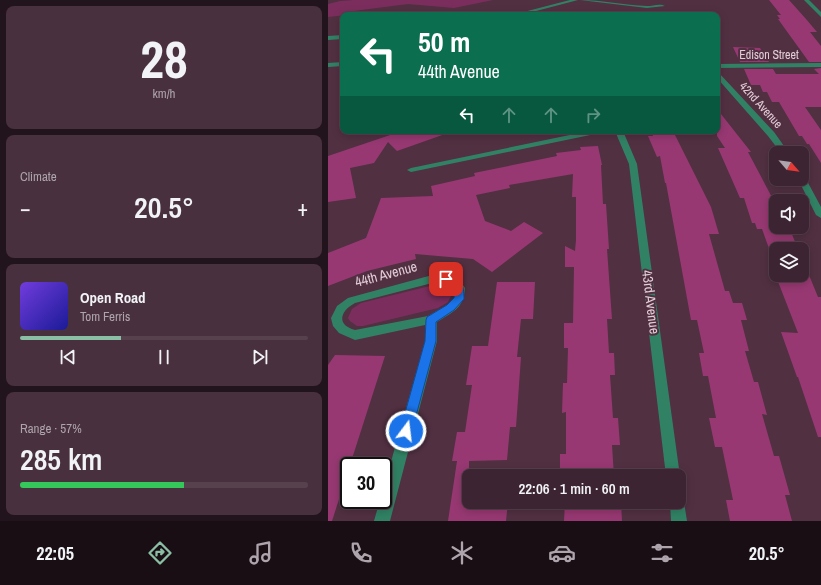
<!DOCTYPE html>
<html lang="en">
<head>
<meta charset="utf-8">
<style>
	body { margin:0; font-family:"Archivo Narrow",sans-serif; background:#48303e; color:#f1f3f6; height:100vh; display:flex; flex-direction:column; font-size:15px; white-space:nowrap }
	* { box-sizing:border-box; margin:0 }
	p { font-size:13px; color:#ada4ac }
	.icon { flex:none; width:22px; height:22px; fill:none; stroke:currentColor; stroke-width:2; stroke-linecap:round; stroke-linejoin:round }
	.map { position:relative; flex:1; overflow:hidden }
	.side { display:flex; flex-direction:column; gap:6px; padding:6px; background:#22141c; width:328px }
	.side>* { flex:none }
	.hud { position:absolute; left:12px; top:12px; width:380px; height:122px; border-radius:8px; box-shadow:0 2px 10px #0003,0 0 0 1px #56414d; background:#0b6e4f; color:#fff; overflow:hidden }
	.needle { width:26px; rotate:118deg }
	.tools { position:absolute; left:441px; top:146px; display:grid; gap:8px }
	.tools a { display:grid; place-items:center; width:40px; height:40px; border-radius:8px; background:#3d2432; box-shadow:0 2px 10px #0003,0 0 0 1px #56414d; font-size:20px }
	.speed { position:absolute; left:12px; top:457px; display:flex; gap:8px; font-size:20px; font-weight:700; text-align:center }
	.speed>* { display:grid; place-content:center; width:52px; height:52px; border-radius:50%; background:#3d2432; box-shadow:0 2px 10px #0003,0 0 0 1px #56414d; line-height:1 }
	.speed .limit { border:2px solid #111; border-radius:6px; background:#fff; color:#111 }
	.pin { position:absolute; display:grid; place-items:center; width:34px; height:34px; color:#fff; margin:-17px; border-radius:8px; box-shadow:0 2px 6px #0006 }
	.me { position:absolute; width:44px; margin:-22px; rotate:15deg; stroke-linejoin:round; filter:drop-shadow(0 0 3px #0008) }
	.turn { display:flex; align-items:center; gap:14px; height:84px; padding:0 12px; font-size:18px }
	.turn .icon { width:52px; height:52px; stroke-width:2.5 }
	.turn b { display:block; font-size:28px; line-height:34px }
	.lanes { display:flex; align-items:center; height:38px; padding:0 12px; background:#0003; justify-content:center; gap:20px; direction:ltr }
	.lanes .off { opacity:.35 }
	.big { font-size:30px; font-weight:600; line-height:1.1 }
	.side .tile { flex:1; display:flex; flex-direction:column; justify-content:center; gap:6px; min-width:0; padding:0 14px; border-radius:8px; background:#48303e }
	.side .dial { align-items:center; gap:0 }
	.dial b { font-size:52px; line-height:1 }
	.song { display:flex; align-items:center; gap:12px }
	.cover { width:48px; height:48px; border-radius:6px; background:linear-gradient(135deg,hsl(260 70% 55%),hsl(240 70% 35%)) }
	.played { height:4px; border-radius:2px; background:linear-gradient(90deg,#8abfa5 35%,#56414d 35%) }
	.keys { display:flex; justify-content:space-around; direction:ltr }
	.heat { display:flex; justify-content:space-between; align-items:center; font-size:22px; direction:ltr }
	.charge { height:6px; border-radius:3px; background:linear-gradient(90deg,#34c759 57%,#56414d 0) }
	.trip { position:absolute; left:134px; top:469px; width:224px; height:40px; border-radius:8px; background:#3d2432; box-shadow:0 2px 10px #0003,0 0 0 1px #56414d; font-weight:600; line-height:40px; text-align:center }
	.tabs { display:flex; height:64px; justify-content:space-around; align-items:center; background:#180e14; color:#ada4ac }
	.tabs .icon { width:28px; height:28px }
	.tabs .current { color:#8abfa5 }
	.tabs b { font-size:18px; color:#f1f3f6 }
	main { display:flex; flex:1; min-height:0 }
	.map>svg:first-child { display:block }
	.green { fill:#7b2e5d }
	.building { fill:#973872 }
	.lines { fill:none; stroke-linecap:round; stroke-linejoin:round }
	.minor { fill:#318265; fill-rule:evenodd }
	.route { fill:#1a73e8; stroke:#114b97 }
	.labels { text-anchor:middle; stroke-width:4; stroke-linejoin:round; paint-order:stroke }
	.far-street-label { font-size:12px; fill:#e2cdd7; stroke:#513042 }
	.street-label { font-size:14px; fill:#e2cdd7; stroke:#513042 }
</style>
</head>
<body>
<main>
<section class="side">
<div class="tile dial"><b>28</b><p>km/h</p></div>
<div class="tile"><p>Climate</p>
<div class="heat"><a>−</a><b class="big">20.5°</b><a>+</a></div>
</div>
<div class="tile">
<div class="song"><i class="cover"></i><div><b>Open Road</b><p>Tom Ferris</p></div></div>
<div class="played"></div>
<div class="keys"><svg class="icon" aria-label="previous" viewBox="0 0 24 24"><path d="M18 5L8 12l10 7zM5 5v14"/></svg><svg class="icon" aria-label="pause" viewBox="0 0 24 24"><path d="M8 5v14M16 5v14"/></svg><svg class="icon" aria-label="next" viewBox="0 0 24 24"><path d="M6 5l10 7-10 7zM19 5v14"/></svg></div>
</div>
<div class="tile"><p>Range · 57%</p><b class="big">285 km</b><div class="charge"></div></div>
</section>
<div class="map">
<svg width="493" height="521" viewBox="0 0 493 521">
	<rect width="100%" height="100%" fill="#513042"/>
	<g class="green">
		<path d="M26,0H165L126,8L80,4L26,11L19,15L0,17V4L12,1Z"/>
		<path d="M106,285C114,285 121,285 124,294L120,302L110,308L35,326H29L22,321L20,318L24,309L33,303Z"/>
	</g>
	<g class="building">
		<path d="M441,0H461L478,19L489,32H482L493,46V62H481L450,19H452L449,15H453Z"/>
		<path d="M405,47L432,48L441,62H412Z"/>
		<path d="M493,68V107H477L493,130V163L481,144H479L474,136H471L451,102H444L439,92H435L432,85H423L416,69H445L448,74H491L486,69Z"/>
		<path d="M389,109L423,152H420L448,205V227H461L470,249H448V268L434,229H429L427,223H424L416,198H412L390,148H397L389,136Z"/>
		<path d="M74,131H119L120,133L69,151L60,142L46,163L22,168L28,198L0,202V156Z"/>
		<path d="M323,131H345L383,207L391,234H381L397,291H401L405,303H414L419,320H413L421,351H417L426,382H430L439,415L434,414L446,456H451L462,495H457L464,521H402L398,500H405L394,447H387L381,418H388L380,376H375L371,353H376L369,320H363L338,183H337L332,156L329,157L320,136H325Z"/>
		<path d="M270,146L274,165H273L275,204H278L281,249H279L284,319H279L281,353H286L287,375H282L285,418H290L292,445H284L286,476H232V454H238V412L234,413L235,383H239L240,348H236V323H245L246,267H237V246L247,251L248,240V197H244L245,174L181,185L182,188L148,195L157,221L183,231L196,222L215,233L164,272L145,259L87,254L88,259L39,271L0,286V253L38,238L53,198L105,196L103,186L147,176L146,173L229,156L228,153L253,150L252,147Z"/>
		<path d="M474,258L490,297H493V437H490L470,377H469L453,332L470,333L449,279H452L451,275H474Z"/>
		<path d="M169,282H207L205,319H193L189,357H193L188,427H182L179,460L141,461V502H180L178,521H120L129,461H124L129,432H137L144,385H138L144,346H160Z"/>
		<path d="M7,355L57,356L4,521H0V365Z"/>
		<path d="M237,502H293L294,521H236Z"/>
	</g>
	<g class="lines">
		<g class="minor">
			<path d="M242,0H250L193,15H184Z"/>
			<path d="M252,0C274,0 296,5 319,6C325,6 332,3 337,6L319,8Z"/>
			<path d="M476,0H481L493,12V17Z"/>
			<path d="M15,35V39L0,40V36Z"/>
			<path d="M15,62V66L0,67V63Z"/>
			<path d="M493,63V67L389,68V64Z"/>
			<path d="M389,72L391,73L446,132L461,153H453L440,136L389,78Z"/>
			<path d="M261,131H276L272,133L83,172L79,170L83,168Z"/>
			<path d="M287,131H295L309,164L352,476L351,479V476H338L301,164Z"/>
			<path d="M474,176L478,179L493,207V218L488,215L470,179H474Z"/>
			<path d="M108,274C119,275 131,278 137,288C136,308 125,312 109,322V341L62,521H46L52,500H55V490L97,341V325L27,340L11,333L5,326L3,318L9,306L20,298ZM108,282L118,283L126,288V298L119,305L100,316L27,330C8,325 12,311 27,303Z"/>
			<path d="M351,495L354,497L356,502L359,521H343L342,502H351Z"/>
		</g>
	</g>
	<path class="route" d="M118,275C133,280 136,283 136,299L126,310L108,322V341L84,431L83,435L78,437L74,435L72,431L97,341L98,320L99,317L119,305L126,298L127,289C123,284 116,283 113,279Z"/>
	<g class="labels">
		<g class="far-street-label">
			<text x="441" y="59">Edison Street</text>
			<text transform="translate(433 105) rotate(48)" y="4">42nd Avenue</text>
		</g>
		<g class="street-label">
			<text transform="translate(58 274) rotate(-15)" y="5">44th Avenue</text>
			<text transform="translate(323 302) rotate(83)" y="5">43rd Avenue</text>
		</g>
	</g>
</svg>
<div class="tools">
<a><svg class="needle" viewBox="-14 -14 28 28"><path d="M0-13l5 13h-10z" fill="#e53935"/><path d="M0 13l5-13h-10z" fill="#ada4ac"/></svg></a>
<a><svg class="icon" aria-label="sound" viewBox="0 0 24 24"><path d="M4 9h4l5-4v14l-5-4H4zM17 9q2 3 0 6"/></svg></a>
<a><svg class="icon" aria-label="layers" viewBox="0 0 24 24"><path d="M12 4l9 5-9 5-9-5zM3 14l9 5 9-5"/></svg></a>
</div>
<div class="speed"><div class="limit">30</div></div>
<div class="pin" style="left:118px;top:279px;background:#d93025"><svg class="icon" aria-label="arrive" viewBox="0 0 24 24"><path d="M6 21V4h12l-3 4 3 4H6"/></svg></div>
<svg class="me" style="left:78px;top:431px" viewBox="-20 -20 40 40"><circle r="17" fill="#1a73e8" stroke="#fff" stroke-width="3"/><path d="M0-11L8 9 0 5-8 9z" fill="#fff"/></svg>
<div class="trip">22:06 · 1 min · 60 m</div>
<div class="hud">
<div class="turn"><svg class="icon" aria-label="left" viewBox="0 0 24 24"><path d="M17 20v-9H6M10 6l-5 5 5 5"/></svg><div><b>50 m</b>44th Avenue</div></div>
<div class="lanes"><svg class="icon" aria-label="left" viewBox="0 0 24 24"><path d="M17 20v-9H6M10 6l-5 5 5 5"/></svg><svg class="icon off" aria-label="ahead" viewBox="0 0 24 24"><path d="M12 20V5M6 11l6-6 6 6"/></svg><svg class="icon off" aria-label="ahead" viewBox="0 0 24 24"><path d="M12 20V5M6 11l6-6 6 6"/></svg><svg class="icon off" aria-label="right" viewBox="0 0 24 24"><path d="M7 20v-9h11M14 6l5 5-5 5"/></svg></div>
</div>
</div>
</main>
<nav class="tabs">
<b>22:05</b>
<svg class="icon current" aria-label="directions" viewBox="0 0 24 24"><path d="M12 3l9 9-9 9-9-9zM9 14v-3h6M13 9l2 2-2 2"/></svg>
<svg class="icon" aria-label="music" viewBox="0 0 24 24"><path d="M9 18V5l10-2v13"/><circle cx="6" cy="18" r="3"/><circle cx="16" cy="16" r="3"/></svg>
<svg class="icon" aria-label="phone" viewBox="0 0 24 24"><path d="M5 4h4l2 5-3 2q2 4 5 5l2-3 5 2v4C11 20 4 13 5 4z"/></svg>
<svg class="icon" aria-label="climate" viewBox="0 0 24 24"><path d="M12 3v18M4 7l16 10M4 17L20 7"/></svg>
<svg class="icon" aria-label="car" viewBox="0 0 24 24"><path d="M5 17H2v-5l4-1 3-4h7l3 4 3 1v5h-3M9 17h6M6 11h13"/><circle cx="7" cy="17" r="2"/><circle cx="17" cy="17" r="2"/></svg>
<svg class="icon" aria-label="filters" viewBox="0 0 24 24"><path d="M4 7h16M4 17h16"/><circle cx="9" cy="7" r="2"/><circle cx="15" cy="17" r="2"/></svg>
<b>20.5°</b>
</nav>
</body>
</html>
